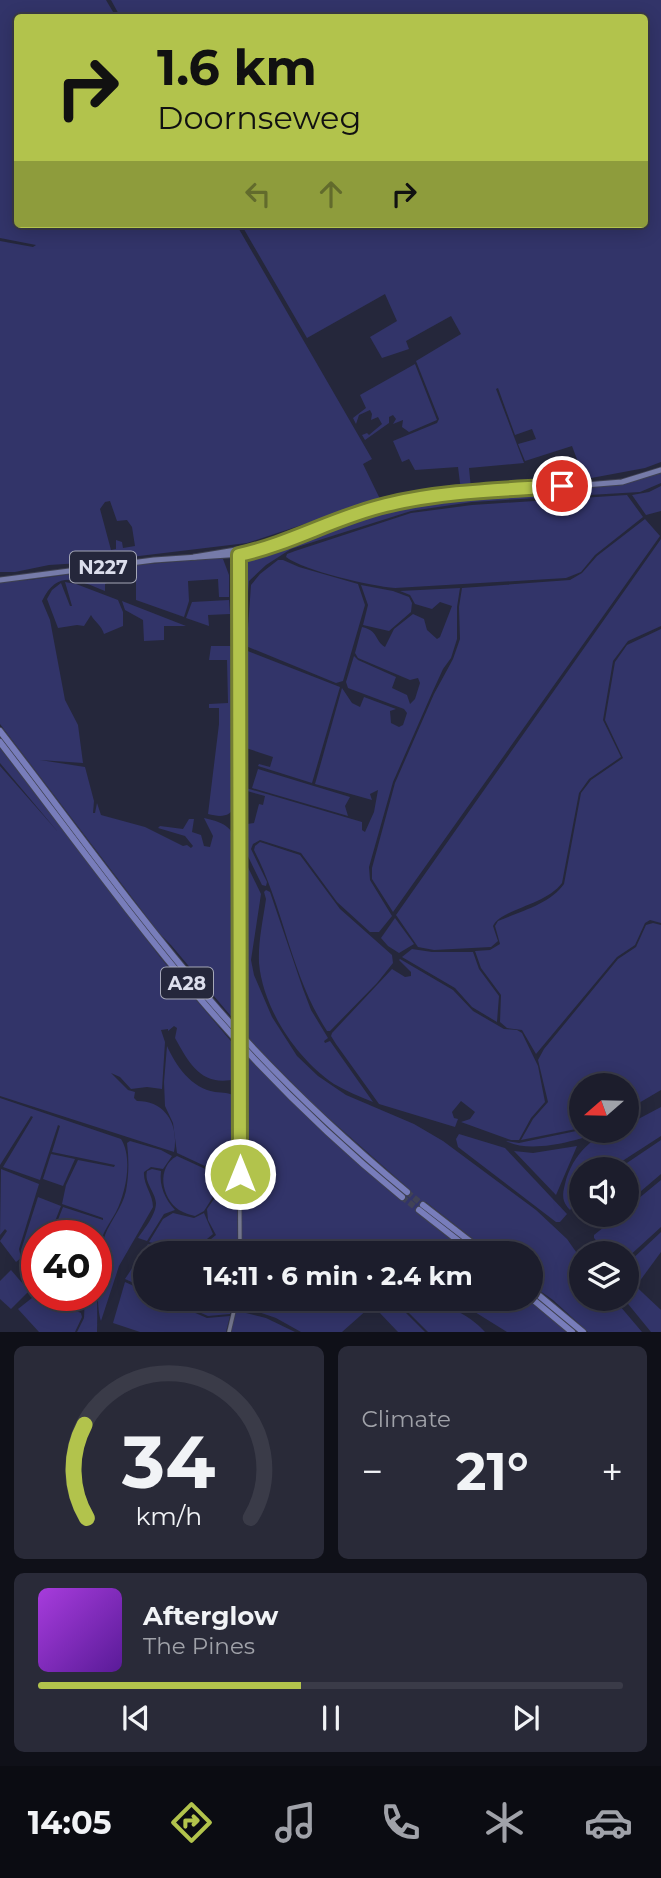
<!DOCTYPE html>
<html lang="en">
<head>
<meta charset="utf-8">
<style>
	body { margin:0; font-family:Montserrat,sans-serif; background:#292a38; color:#f1f3f6; height:100vh; display:flex; flex-direction:column; font-size:26px; white-space:nowrap }
	* { box-sizing:border-box; margin:0 }
	p { font-size:23px; color:#a0a2a9 }
	.icon { flex:none; width:38px; height:38px; fill:none; stroke:currentColor; stroke-width:2; stroke-linecap:round; stroke-linejoin:round }
	.map { position:relative; height:1332px; overflow:hidden }
	.drawer { display:flex; flex-direction:column; gap:14px; padding:14px; background:#0f1018; flex:1 }
	.drawer>* { flex:none }
	.banner { position:absolute; left:14px; top:14px; width:634px; height:214px; border-radius:7px; box-shadow:0 4px 18px #0003,0 0 0 2px #3a3b48; background:#b2c34c; color:#111; overflow:hidden }
	.needle { width:46px; rotate:250deg }
	.tools { position:absolute; left:569px; top:1073px; display:grid; gap:14px }
	.tools a { display:grid; place-items:center; width:70px; height:70px; border-radius:50%; background:#1c1d2c; box-shadow:0 4px 18px #0003,0 0 0 2px #3a3b48; font-size:35px }
	.speed { position:absolute; left:21px; top:1220px; display:flex; gap:14px; font-size:35px; font-weight:700; text-align:center }
	.speed>* { display:grid; place-content:center; width:91px; height:91px; border-radius:50%; background:#1c1d2c; box-shadow:0 4px 18px #0003,0 0 0 2px #3a3b48; line-height:1 }
	.speed .limit { border:10px solid #d22; background:#fff; color:#111 }
	.pin { position:absolute; display:grid; place-items:center; width:60px; height:60px; color:#fff; margin:-30px; border:4px solid #fff; border-radius:50%; box-shadow:0 2px 7px #0007 }
	.me { position:absolute; width:77px; margin:-38px; rotate:0deg; stroke-linejoin:round; filter:drop-shadow(0 0 5px #0008) }
	.turn { display:flex; align-items:center; gap:24px; height:147px; padding:0 28px; font-size:32px }
	.turn .icon { width:91px; height:91px; stroke-width:2.5 }
	.turn b { display:block; font-size:49px; line-height:60px }
	.lanes { display:flex; align-items:center; height:66px; padding:0 28px; background:#0003; justify-content:center; gap:35px; direction:ltr }
	.lanes .off { opacity:.35 }
	.big { font-size:52px; font-weight:700; line-height:1.1 }
	.drawer .card { flex:1; display:flex; flex-direction:column; justify-content:center; gap:10px; min-width:0; padding:0 24px; border-radius:10px; background:#292a38 }
	.drawer .dial { align-items:center; gap:0 }
	.dial svg { height:182px; overflow:visible; fill:none; stroke:#3a3b48; stroke-width:7; stroke-linecap:round; text-anchor:middle }
	.dial text { fill:#f1f3f6; stroke:none }
	.song { display:flex; align-items:center; gap:21px }
	.cover { width:84px; height:84px; border-radius:10px; background:linear-gradient(135deg,hsl(280 70% 55%),hsl(270 70% 35%)) }
	.played { height:7px; border-radius:4px; background:linear-gradient(90deg,#b2c34c 45%,#3a3b48 45%) }
	.keys { display:flex; justify-content:space-around; direction:ltr }
	.heat { display:flex; justify-content:space-between; align-items:center; font-size:38px; direction:ltr }
	.drawer .tiles { flex:1; display:grid; gap:14px; grid-template-columns:1fr 1fr }
	.card:last-child { grid-column:span 2 }
	.trip { position:absolute; left:133px; top:1241px; width:410px; height:70px; border-radius:35px; background:#1c1d2c; box-shadow:0 4px 18px #0003,0 0 0 2px #3a3b48; font-weight:700; line-height:70px; text-align:center }
	.menu { display:flex; height:112px; justify-content:space-around; align-items:center; background:#0b0c12; color:#a0a2a9 }
	.menu .icon { width:49px; height:49px }
	.menu .current { color:#b2c34c }
	.menu b { font-size:32px; color:#f1f3f6 }
	.map>svg:first-child { display:block }
	.green { fill:#323469; fill-rule:evenodd }
	.lines { fill:none; stroke-linecap:round; stroke-linejoin:round }
	.motorway-tunnel { stroke:#404256; stroke-width:6; stroke-dasharray:6 3; stroke-linecap:butt }
	.tertiary-casing { stroke:#3f4152; stroke-width:5 }
	.primary-casing { stroke:#3f4152; stroke-width:7 }
	.motorway-casing { stroke:#3f4152; stroke-width:8 }
	.tertiary { stroke:#74778f; stroke-width:3.5 }
	.primary { stroke:#767ba9; stroke-width:5 }
	.motorway { stroke:#787dbb; stroke-width:6 }
	.tertiary-bridge-casing { stroke:#3f4152; stroke-width:5; stroke-linecap:butt }
	.tertiary-bridge { stroke:#74778f; stroke-width:3.5 }
	.route-casing { stroke:#747f31; stroke-width:18 }
	.route { stroke:#b2c34c; stroke-width:12 }
	.labels { text-anchor:middle; stroke-width:7; stroke-linejoin:round; paint-order:stroke }
	.shield { fill:#25273b; stroke:#a5a7b7; stroke-width:2 }
	.shield-label { font-size:19px; font-weight:bold; fill:#dcdeec }
</style>
</head>
<body>
<div class="map">
<svg width="661" height="1332" viewBox="0 0 661 1332">
	<rect width="100%" height="100%" fill="#25273b"/>
	<g class="green">
		<path d="M0,0H106L116,17L18,18V224H236L372,459L363,464L380,499L247,543L81,563L49,565L15,572H0V241L33,247L36,245L0,238ZM110,501L117,521L127,520L132,527L135,546L123,548L122,542L116,540V549L111,550L100,509L105,502Z"/>
		<path d="M111,0H661V462L645,468L586,479L584,478L572,446L525,461L518,444L536,439L532,429L515,435L498,388L496,389L524,463L469,468L471,489L461,491L458,467L415,470L409,459L402,462L393,441L437,423L439,419L416,361L461,334L451,316L406,341L409,349L382,358L370,337L397,321L385,294L307,338L241,224H644V18H121Z"/>
		<path d="M415,364L437,420L409,432L402,427L403,420L393,424L396,419L393,415L389,417V423L365,440L362,435L367,433L369,435L382,424L378,417L371,420L372,414L370,410L359,415L356,424L353,418L366,408L360,395Z"/>
		<path d="M661,472V483L640,492L472,502L411,511L291,549L266,565L249,581L245,628L243,632H240V571L243,561L250,554L371,512L424,500L621,485Z"/>
		<path d="M661,486V511L646,515L632,495L649,492Z"/>
		<path d="M627,495L643,517L595,555L581,572L566,578L395,588C370,586 305,571 286,557L287,554L295,551L411,513L472,505Z"/>
		<path d="M645,519L660,536L393,912L372,879V868L395,783L434,694L453,659L460,639L459,607L462,588L570,580L582,573L597,556Z"/>
		<path d="M661,539V626L628,641L613,661L603,720L621,757L589,779L579,793L562,883C546,905 501,909 493,926L498,941L491,947L434,950L418,947L396,915Z"/>
		<path d="M208,559H223L229,575V597H219L218,579L188,581L189,601L184,617L136,600V581L126,582L119,573L109,577L110,581L105,584V591C79,581 58,568 42,601L50,620L65,700L78,725L83,763L40,760L85,767L94,801L93,813H95L97,803L101,815L145,827L183,846L187,845L191,848L193,846L185,836L158,828L160,826L183,829L189,819H194L192,832L201,835L204,846L210,847L213,836L204,818C221,822 232,825 236,843L235,1021L171,945L159,933L0,724V581L29,580L136,565Z"/>
		<path d="M278,560H283L299,567L358,584L365,605L343,681L336,683L241,644V639L248,628L251,585L260,574Z"/>
		<path d="M65,582L76,584L118,600L123,612V626L104,634C102,626 94,621 91,615L84,626L77,625L58,628L47,599L52,590L61,583L70,606H72Z"/>
		<path d="M361,585L393,591L409,597L412,603L411,612L389,631L363,625L368,605Z"/>
		<path d="M460,588L457,607V639L451,658L443,669L432,693L393,782L369,867L370,880L392,916L379,932H370L337,902L301,853L260,840L253,844L251,849L267,882L266,886L262,885L240,840V825L254,823L259,804L263,805L265,796L240,789L241,648L243,657V774L246,788L362,822V830L365,832L374,812L378,790L370,794L372,800L315,784L342,688L352,703L360,707L364,697L396,709L390,711L391,723L399,727L403,725L407,713L404,709L348,688L346,682L354,656L358,660L396,677L392,688L407,695L410,704L415,699L420,683L418,678L410,680L358,658L355,653L362,627C379,631 374,640 385,647L394,629L413,614L424,619L427,630L437,639L440,637L452,606L440,602L432,609L415,604L410,595L400,591Z"/>
		<path d="M229,600L230,614L208,615L209,626L186,618L192,602Z"/>
		<path d="M122,601L186,626H164V640L144,641L143,620L125,610Z"/>
		<path d="M661,629V923L650,920L645,923L635,945L617,957L536,1054L522,1030L507,1028L500,1022L501,995L481,968L475,951L490,950L500,944L495,926L498,921C519,912 550,904 564,884L581,793L591,780L623,758L605,720L615,662L627,645Z"/>
		<path d="M211,646H230L234,650L236,805C230,818 220,817 208,814L219,724V708H209V704L228,703L227,660H209Z"/>
		<path d="M245,650L340,687L312,783L258,766L259,764L270,767L273,757L246,748Z"/>
		<path d="M0,748L160,957L235,1046L236,1079C202,1087 190,1065 175,1038L177,1028L174,1026L168,1031V1029L161,1030L165,1042L162,1089L147,1087L131,1089L120,1077L111,1073L128,1090L135,1092L134,1098L137,1101C166,1101 179,1125 174,1152L0,1096V766L58,832L0,763Z"/>
		<path d="M258,769L350,797L345,806L348,816L252,788Z"/>
		<path d="M260,842L300,855L340,909L392,955L393,963L377,983L330,1031H327C291,976 284,908 254,850L255,846Z"/>
		<path d="M243,857L261,894L251,960L254,975L272,1017L297,1056L318,1076L346,1095L414,1124L443,1141L536,1210L567,1239L581,1259V1298L614,1299L642,1332H588L553,1300L530,1284V1253H491L426,1202L417,1213L468,1253H242L241,1049L296,1106L386,1188L400,1200L409,1189L315,1106L241,1031V859Z"/>
		<path d="M266,890L270,892L303,989L311,1010L328,1038L324,1041L325,1043L330,1041L373,1102C360,1097 346,1091 334,1084C297,1059 263,1009 259,963C258,942 263,920 266,899L264,892Z"/>
		<path d="M395,918L414,944L399,953L388,946L381,938Z"/>
		<path d="M653,923L661,925V1090L627,1110L626,1085H581V1128L521,1140L533,1119L548,1102L538,1060L544,1049L618,959L636,947L646,925Z"/>
		<path d="M412,949L432,952H473L479,969L499,996L497,1022L472,1007L455,988L402,957Z"/>
		<path d="M400,959L453,990L473,1011L504,1029L517,1030L522,1033L538,1066L545,1102L531,1118L519,1140H511L461,1122L470,1119L475,1112L461,1101L452,1112L454,1118L458,1119L455,1127L379,1104L336,1044L331,1036L332,1033L392,969L405,977L411,976V972L399,960Z"/>
		<path d="M167,1046C176,1066 191,1088 215,1092C223,1093 229,1092 236,1097L235,1180L177,1153L173,1123L165,1106L164,1082Z"/>
		<path d="M0,1098L121,1139C133,1158 126,1192 116,1212C110,1223 102,1232 100,1246C95,1274 98,1303 97,1332H77L84,1318L85,1295H96V1236L50,1235L54,1230L63,1207L103,1220V1218L62,1204L66,1185L78,1160L114,1167L115,1165L52,1152L60,1126L58,1125L40,1180L3,1167L33,1117L31,1116L0,1165Z"/>
		<path d="M661,1107V1136L610,1169H581V1197L570,1210C562,1202 562,1195 565,1184C572,1155 595,1130 626,1130L627,1125Z"/>
		<path d="M581,1130L602,1131C578,1141 530,1154 506,1141L519,1143Z"/>
		<path d="M459,1134L505,1148L567,1214L560,1222H556L458,1147L456,1139Z"/>
		<path d="M661,1140V1174L627,1203L626,1169H618Z"/>
		<path d="M130,1141L161,1150L172,1156L163,1169L151,1167L144,1172C143,1185 153,1194 153,1207L119,1266L101,1321C95,1304 98,1254 105,1235C111,1220 122,1208 126,1191C129,1175 129,1159 127,1143Z"/>
		<path d="M577,1146L556,1195L514,1151L533,1153Z"/>
		<path d="M51,1154L75,1159L63,1186L43,1179Z"/>
		<path d="M177,1156L225,1178L204,1211L195,1216C190,1215 184,1213 179,1210C161,1198 156,1167 177,1156Z"/>
		<path d="M1,1169L39,1184L19,1249L21,1258L16,1262L0,1241L7,1231L5,1229L0,1235Z"/>
		<path d="M152,1169L161,1171C159,1186 165,1199 175,1210L164,1214L147,1241L138,1238C144,1229 156,1215 156,1203C155,1191 144,1183 147,1171Z"/>
		<path d="M228,1179L234,1182L237,1187L238,1253H224L205,1244L216,1235L208,1220L207,1209Z"/>
		<path d="M661,1180V1227L627,1258L626,1253H608L594,1238V1235L619,1215L626,1214L627,1208Z"/>
		<path d="M38,1197L61,1206L52,1229L46,1235L37,1236V1246L23,1257L21,1250Z"/>
		<path d="M173,1213L194,1218L204,1213L213,1234L190,1253L149,1242L163,1219Z"/>
		<path d="M661,1232V1252L639,1282L627,1270V1264Z"/>
		<path d="M148,1244L177,1253H145V1288L125,1279Z"/>
		<path d="M11,1270L29,1291L11,1309L0,1299V1281Z"/>
		<path d="M627,1278L661,1310V1332H651L624,1299L626,1298Z"/>
		<path d="M125,1282L145,1291V1298L163,1299L207,1318L230,1316L226,1332H140L113,1323Z"/>
		<path d="M37,1294L81,1313L82,1317L75,1332H39L18,1309Z"/>
		<path d="M238,1298L384,1299L369,1308L342,1332H301L276,1318L241,1306Z"/>
		<path d="M169,1299H234L230,1314L208,1316Z"/>
		<path d="M417,1299C441,1301 469,1314 485,1332H428L405,1309Z"/>
		<path d="M454,1299H527L567,1332H507Z"/>
		<path d="M396,1303L425,1332H398L378,1311Z"/>
		<path d="M238,1311L266,1318L295,1332H231L235,1312Z"/>
	</g>
	<g class="lines">
		<g class="motorway-tunnel">
			<path d="M407,1192L423,1205"/>
			<path d="M402,1197L419,1210"/>
		</g>
		<g class="tertiary-casing">
			<g id="tertiary">
				<path d="M234,554L237,573"/>
				<path d="M238,554L239,1014"/>
				<path d="M239,1062L240,1253"/>
				<path d="M229,1332L237,1298"/>
			</g>
		</g>
		<g class="primary-casing">
			<g id="primary">
				<path d="M265,548L311,530"/>
				<path d="M194,557L254,547L365,511L414,499L622,482L661,470"/>
				<path d="M0,580L154,560L242,554"/>
			</g>
		</g>
		<g class="motorway-casing">
			<g id="motorway">
				<path d="M0,731C69,820 135,913 209,999C269,1069 336,1133 407,1192"/>
				<path d="M0,742C67,829 131,918 202,1001C263,1072 330,1138 402,1197"/>
				<path d="M423,1205L485,1253"/>
				<path d="M419,1210L474,1253"/>
				<path d="M530,1288L583,1332"/>
				<path d="M530,1297L572,1332"/>
			</g>
		</g>
		<use href="#tertiary" class="tertiary"/>
		<use href="#primary" class="primary"/>
		<use href="#motorway" class="motorway"/>
		<g class="tertiary-bridge-casing">
			<path id="tertiary-bridge" d="M239,1014V1062"/>
		</g>
		<use href="#tertiary-bridge" class="tertiary-bridge"/>
	</g>
	<g class="lines">
		<g class="route-casing">
			<path id="route" d="M240,1174L239,555C290,544 335,517 386,505C443,491 503,490 562,486"/>
		</g>
		<use href="#route" class="route"/>
	</g>
	<g class="labels">
		<g class="shield">
			<rect x="70" y="551.5" width="66" height="31" rx="5"/>
			<rect x="161" y="967.5" width="52" height="31" rx="5"/>
		</g>
		<g class="shield-label">
			<text x="103" y="574">N227</text>
			<text x="187" y="990">A28</text>
		</g>
	</g>
</svg>
<div class="tools">
<a><svg class="needle" viewBox="-14 -14 28 28"><path d="M0-13l5 13h-10z" fill="#e53935"/><path d="M0 13l5-13h-10z" fill="#a0a2a9"/></svg></a>
<a><svg class="icon" aria-label="sound" viewBox="0 0 24 24"><path d="M4 9h4l5-4v14l-5-4H4zM17 9q2 3 0 6"/></svg></a>
<a><svg class="icon" aria-label="layers" viewBox="0 0 24 24"><path d="M12 4l9 5-9 5-9-5zM3 14l9 5 9-5"/></svg></a>
</div>
<div class="speed"><div class="limit">40</div></div>
<div class="pin" style="left:562px;top:486px;background:#d93025"><svg class="icon" aria-label="arrive" viewBox="0 0 24 24"><path d="M6 21V4h12l-3 4 3 4H6"/></svg></div>
<svg class="me" style="left:240px;top:1174px" viewBox="-20 -20 40 40"><circle r="17" fill="#b2c34c" stroke="#fff" stroke-width="3"/><path d="M0-11L8 9 0 5-8 9z" fill="#fff"/></svg>
<div class="trip">14:11 · 6 min · 2.4 km</div>
<div class="banner">
<div class="turn"><svg class="icon" aria-label="right" viewBox="0 0 24 24"><path d="M7 20v-9h11M14 6l5 5-5 5"/></svg><div><b>1.6 km</b>Doornseweg</div></div>
<div class="lanes"><svg class="icon off" aria-label="left" viewBox="0 0 24 24"><path d="M17 20v-9H6M10 6l-5 5 5 5"/></svg><svg class="icon off" aria-label="ahead" viewBox="0 0 24 24"><path d="M12 20V5M6 11l6-6 6 6"/></svg><svg class="icon" aria-label="right" viewBox="0 0 24 24"><path d="M7 20v-9h11M14 6l5 5-5 5"/></svg></div>
</div>
</div>
<section class="drawer">
<div class="tiles">
<div class="card dial"><svg viewBox="0 0 100 80">
<path d="M14 69A42 42 0 1 1 86 69"/>
<path d="M14 69A42 42 0 0 1 13 28" stroke="#b2c34c"/>
<text x="50" y="56" font-size="32" font-weight="700">34</text>
<text x="50" y="72" font-size="11">km/h</text>
</svg></div>
<div class="card"><p>Climate</p>
<div class="heat"><a>−</a><b class="big">21°</b><a>+</a></div>
</div>
<div class="card">
<div class="song"><i class="cover"></i><div><b>Afterglow</b><p>The Pines</p></div></div>
<div class="played"></div>
<div class="keys"><svg class="icon" aria-label="previous" viewBox="0 0 24 24"><path d="M18 5L8 12l10 7zM5 5v14"/></svg><svg class="icon" aria-label="pause" viewBox="0 0 24 24"><path d="M8 5v14M16 5v14"/></svg><svg class="icon" aria-label="next" viewBox="0 0 24 24"><path d="M6 5l10 7-10 7zM19 5v14"/></svg></div>
</div>
</div>
</section>
<nav class="menu">
<b>14:05</b>
<svg class="icon current" aria-label="directions" viewBox="0 0 24 24"><path d="M12 3l9 9-9 9-9-9zM9 14v-3h6M13 9l2 2-2 2"/></svg>
<svg class="icon" aria-label="music" viewBox="0 0 24 24"><path d="M9 18V5l10-2v13"/><circle cx="6" cy="18" r="3"/><circle cx="16" cy="16" r="3"/></svg>
<svg class="icon" aria-label="phone" viewBox="0 0 24 24"><path d="M5 4h4l2 5-3 2q2 4 5 5l2-3 5 2v4C11 20 4 13 5 4z"/></svg>
<svg class="icon" aria-label="climate" viewBox="0 0 24 24"><path d="M12 3v18M4 7l16 10M4 17L20 7"/></svg>
<svg class="icon" aria-label="car" viewBox="0 0 24 24"><path d="M5 17H2v-5l4-1 3-4h7l3 4 3 1v5h-3M9 17h6M6 11h13"/><circle cx="7" cy="17" r="2"/><circle cx="17" cy="17" r="2"/></svg>
</nav>
</body>
</html>
